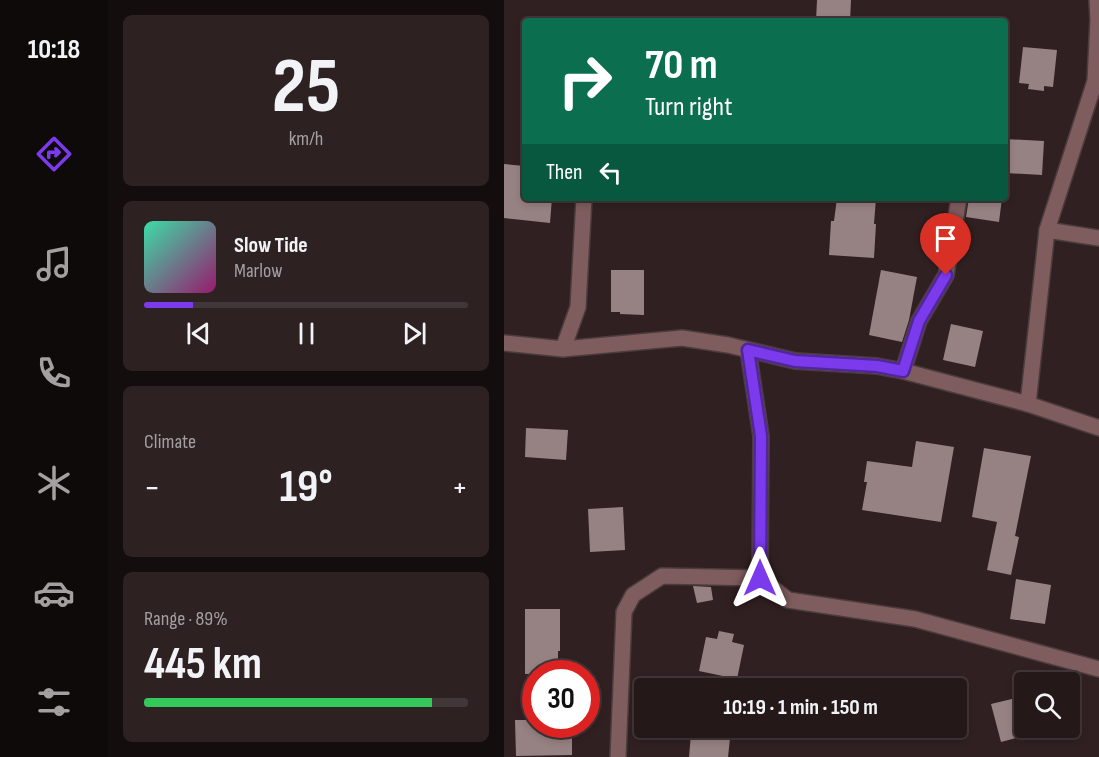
<!DOCTYPE html>
<html lang="en">
<head>
<meta charset="utf-8">
<style>
	body { margin:0; font-family:"Sofia Sans Condensed",sans-serif; background:#2d2122; color:#f1f3f6; height:100vh; display:flex; flex-direction:column; font-size:22px; white-space:nowrap }
	* { box-sizing:border-box; margin:0 }
	p { font-size:20px; color:#a3a0a2 }
	.icon { flex:none; width:33px; height:33px; fill:none; stroke:currentColor; stroke-width:2; stroke-linecap:round; stroke-linejoin:round }
	.map { position:relative; flex:1; overflow:hidden }
	.drawer { display:flex; flex-direction:column; gap:15px; padding:15px; background:#140d0e; width:396px }
	.drawer>* { flex:none }
	.guide { position:absolute; left:18px; top:18px; width:486px; height:183px; border-radius:6px; box-shadow:0 3px 9px #0003,0 0 0 2px #423738; background:#0b6e4f; color:#fff; overflow:hidden }
	.controls { position:absolute; left:510px; top:672px; display:grid; gap:12px }
	.controls a { display:grid; place-items:center; width:66px; height:66px; border-radius:6px; background:#251819; box-shadow:0 3px 9px #0003,0 0 0 2px #423738; font-size:30px }
	.speed { position:absolute; left:18px; top:660px; display:flex; gap:12px; font-size:30px; font-weight:700; text-align:center }
	.speed>* { display:grid; place-content:center; width:78px; height:78px; border-radius:50%; background:#251819; box-shadow:0 3px 9px #0003,0 0 0 2px #423738; line-height:1 }
	.speed .limit { border:9px solid #d22; background:#fff; color:#111 }
	.pin { position:absolute; display:grid; place-items:center; width:51px; height:51px; color:#fff; margin:-62px -26px; border-radius:50% 50% 50% 0; rotate:-45deg; box-shadow:0 0 6px #0007 }
	.pin .icon { rotate:45deg }
	.me { position:absolute; width:66px; margin:-33px; rotate:0deg; stroke-linejoin:round; filter:drop-shadow(0 0 4px #0008) }
	.turn { display:flex; align-items:center; gap:21px; height:126px; padding:0 24px; font-size:27px }
	.turn .icon { width:78px; height:78px; stroke-width:2.5 }
	.turn b { display:block; font-size:42px; line-height:51px }
	.then { display:flex; align-items:center; height:57px; padding:0 24px; background:#0003; gap:12px; font-size:22px }
	.big { font-size:45px; font-weight:700; line-height:1.1 }
	.drawer .tile { flex:1; display:flex; flex-direction:column; justify-content:center; gap:9px; min-width:0; padding:0 21px; border-radius:9px; background:#2d2122 }
	.drawer .dial { align-items:center; gap:0 }
	.dial b { font-size:78px; line-height:1 }
	.song { display:flex; align-items:center; gap:18px }
	.cover { width:72px; height:72px; border-radius:9px; background:linear-gradient(135deg,hsl(160 70% 55%),hsl(320 70% 35%)) }
	.played { height:6px; border-radius:3px; background:linear-gradient(90deg,#7c3aed 15%,#423738 15%) }
	.keys { display:flex; justify-content:space-around; direction:ltr }
	.heat { display:flex; justify-content:space-between; align-items:center; font-size:33px; direction:ltr }
	.charge { height:9px; border-radius:4px; background:linear-gradient(90deg,#34c759 89%,#423738 0) }
	.trip { position:absolute; left:130px; top:678px; width:333px; height:60px; border-radius:6px; background:#251819; box-shadow:0 3px 9px #0003,0 0 0 2px #423738; font-weight:700; line-height:60px; text-align:center }
	main { display:flex; flex:1; min-height:0 }
	.tab-bar { display:flex; flex-direction:column; width:108px; justify-content:space-around; align-items:center; background:#0f0a0a; color:#a3a0a2 }
	.tab-bar .icon { width:42px; height:42px }
	.tab-bar .selected { color:#7c3aed }
	.tab-bar b { font-size:27px; color:#f1f3f6 }
	.map>svg:first-child { display:block }
	.building { fill:#978283 }
	.lines { fill:none; stroke-linecap:round; stroke-linejoin:round }
	.minor-casing { stroke:#4c3c3c; stroke-width:18 }
	.minor { stroke:#7f5d5f; stroke-width:15 }
	.route-casing { stroke:#51269a; stroke-width:15 }
	.route { stroke:#7c3aed; stroke-width:10 }
</style>
</head>
<body>
<main>
<nav class="tab-bar">
<b>10:18</b>
<svg class="icon selected" aria-label="directions" viewBox="0 0 24 24"><path d="M12 3l9 9-9 9-9-9zM9 14v-3h6M13 9l2 2-2 2"/></svg>
<svg class="icon" aria-label="music" viewBox="0 0 24 24"><path d="M9 18V5l10-2v13"/><circle cx="6" cy="18" r="3"/><circle cx="16" cy="16" r="3"/></svg>
<svg class="icon" aria-label="phone" viewBox="0 0 24 24"><path d="M5 4h4l2 5-3 2q2 4 5 5l2-3 5 2v4C11 20 4 13 5 4z"/></svg>
<svg class="icon" aria-label="climate" viewBox="0 0 24 24"><path d="M12 3v18M4 7l16 10M4 17L20 7"/></svg>
<svg class="icon" aria-label="car" viewBox="0 0 24 24"><path d="M5 17H2v-5l4-1 3-4h7l3 4 3 1v5h-3M9 17h6M6 11h13"/><circle cx="7" cy="17" r="2"/><circle cx="17" cy="17" r="2"/></svg>
<svg class="icon" aria-label="filters" viewBox="0 0 24 24"><path d="M4 7h16M4 17h16"/><circle cx="9" cy="7" r="2"/><circle cx="15" cy="17" r="2"/></svg>
</nav>
<section class="drawer">
<div class="tile dial"><b>25</b><p>km/h</p></div>
<div class="tile">
<div class="song"><i class="cover"></i><div><b>Slow Tide</b><p>Marlow</p></div></div>
<div class="played"></div>
<div class="keys"><svg class="icon" aria-label="previous" viewBox="0 0 24 24"><path d="M18 5L8 12l10 7zM5 5v14"/></svg><svg class="icon" aria-label="pause" viewBox="0 0 24 24"><path d="M8 5v14M16 5v14"/></svg><svg class="icon" aria-label="next" viewBox="0 0 24 24"><path d="M6 5l10 7-10 7zM19 5v14"/></svg></div>
</div>
<div class="tile"><p>Climate</p>
<div class="heat"><a>−</a><b class="big">19°</b><a>+</a></div>
</div>
<div class="tile"><p>Range · 89%</p><b class="big">445 km</b><div class="charge"></div></div>
</section>
<div class="map">
<svg width="595" height="757" viewBox="0 0 595 757">
	<rect width="100%" height="100%" fill="#312021"/>
	<g class="building">
		<path d="M313,0H347L346,21H312Z"/>
		<path d="M519,47L553,50L549,87L540,86V91L524,89L525,84L515,83Z"/>
		<path d="M501,139L540,141L538,175L501,173Z"/>
		<path d="M0,164L21,166V198H48L46,223L0,218Z"/>
		<path d="M333,198H372L370,224H372L370,258L325,255L327,221H330Z"/>
		<path d="M465,198H498L495,222L462,217Z"/>
		<path d="M107,270H140V315L116,314V312H107Z"/>
		<path d="M377,270L413,277L405,320L398,342L365,335Z"/>
		<path d="M447,324L479,331L471,367L439,360Z"/>
		<path d="M22,428L64,430L62,460L21,457Z"/>
		<path d="M412,441L450,447L437,522L358,510L363,482H360L363,461L408,467Z"/>
		<path d="M480,448L527,456L511,536L515,537L507,575L483,570L493,522L468,517Z"/>
		<path d="M119,507L121,550L86,552L84,509Z"/>
		<path d="M512,579L547,585L541,624L506,619Z"/>
		<path d="M189,586L207,587L209,600L193,603Z"/>
		<path d="M21,609H56V651H54V674H21Z"/>
		<path d="M215,631L230,634L228,642L240,645L233,679L195,671L202,637L213,639Z"/>
		<path d="M520,696V736L497,742L487,704Z"/>
		<path d="M11,720H32V724H61V734H68V755L12,756Z"/>
		<path d="M187,734L226,738L224,757H185Z"/>
	</g>
	<g class="lines">
		<g class="minor-casing">
			<g id="minor">
				<path d="M543,230L595,238"/>
				<path d="M0,343L59,349L178,338L224,345L291,361L373,366L399,371L524,404L595,428"/>
				<path d="M59,349L74,307L80,198"/>
				<path d="M244,350L257,436L256,578"/>
				<path d="M399,371L415,321L442,275L455,198"/>
				<path d="M524,404L543,230L591,81L594,20L593,0"/>
				<path d="M114,757L120,612L129,595L158,576L256,578L284,600L411,619L595,669"/>
			</g>
		</g>
		<use href="#minor" class="minor"/>
	</g>
	<g class="lines">
		<g class="route-casing">
			<path id="route" d="M256,578L257,436L244,350L291,361L373,366L399,371L415,321L442,275"/>
		</g>
		<use href="#route" class="route"/>
	</g>
</svg>
<div class="controls">
<a><svg class="icon" aria-label="search" viewBox="0 0 24 24"><circle cx="10" cy="10" r="6"/><path d="M15 15l6 6"/></svg></a>
</div>
<div class="speed"><div class="limit">30</div></div>
<div class="pin" style="left:442px;top:275px;background:#d93025"><svg class="icon" aria-label="arrive" viewBox="0 0 24 24"><path d="M6 21V4h12l-3 4 3 4H6"/></svg></div>
<svg class="me" style="left:256px;top:578px" viewBox="-20 -20 40 40"><path d="M0-17L14 15 0 8-14 15z" fill="#7c3aed" stroke="#fff" stroke-width="4"/></svg>
<div class="trip">10:19 · 1 min · 150 m</div>
<div class="guide">
<div class="turn"><svg class="icon" aria-label="right" viewBox="0 0 24 24"><path d="M7 20v-9h11M14 6l5 5-5 5"/></svg><div><b>70 m</b>Turn right</div></div>
<div class="then">Then<svg class="icon" aria-label="left" viewBox="0 0 24 24"><path d="M17 20v-9H6M10 6l-5 5 5 5"/></svg></div>
</div>
</div>
</main>
</body>
</html>
